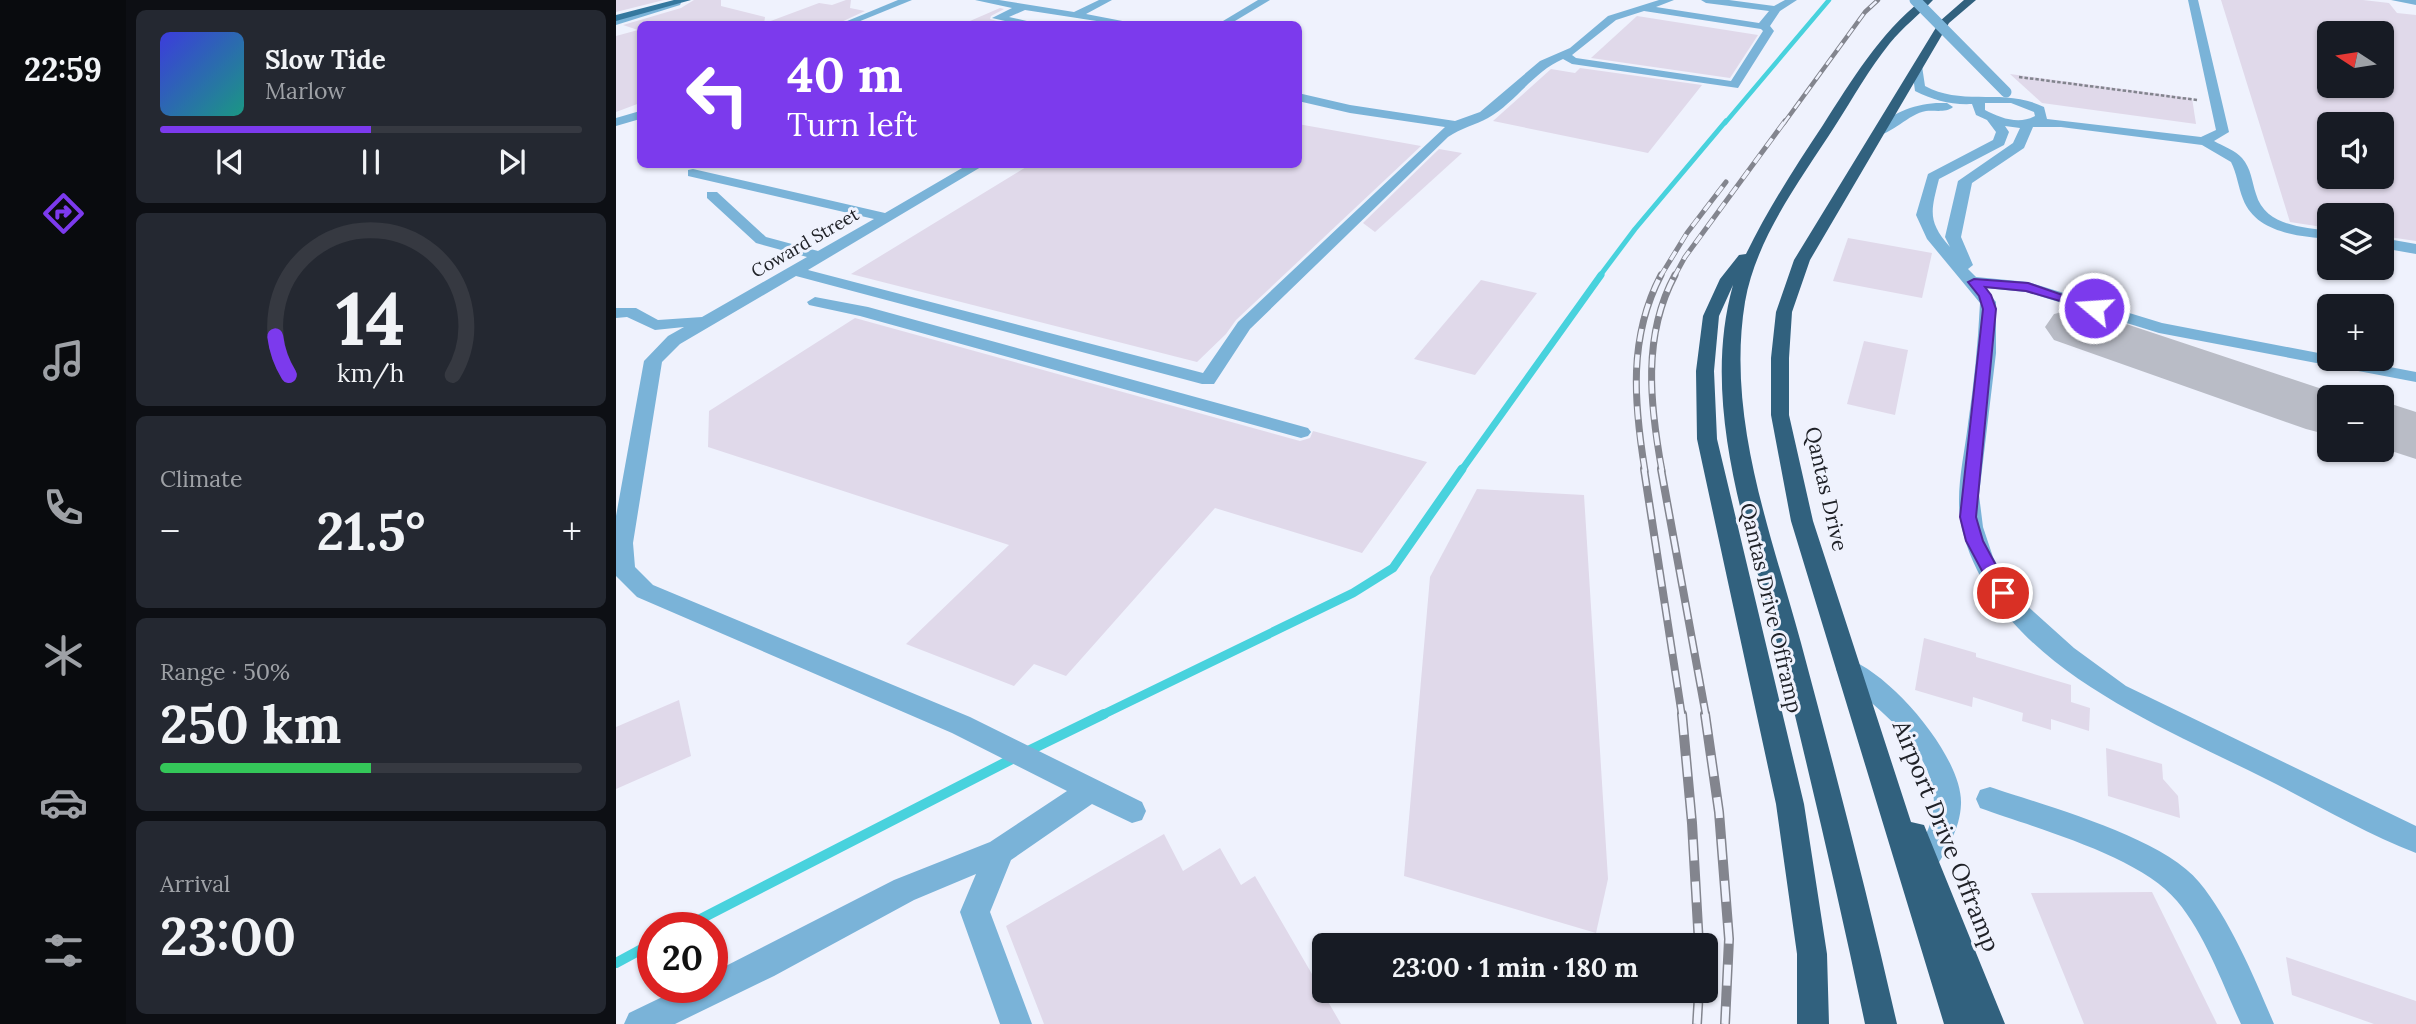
<!DOCTYPE html>
<html lang="en">
<head>
<meta charset="utf-8">
<style>
	body { margin:0; font-family:Lora,serif; background:#242831; color:#f1f3f6; height:100vh; display:flex; flex-direction:column; font-size:26px; white-space:nowrap }
	* { box-sizing:border-box; margin:0 }
	p { font-size:23px; color:#9ea1a6 }
	.icon { flex:none; width:38px; height:38px; fill:none; stroke:currentColor; stroke-width:2; stroke-linecap:round; stroke-linejoin:round }
	.map { position:relative; flex:1; overflow:hidden }
	.panel { display:flex; flex-direction:column; gap:10px; padding:10px; background:#0d0f14; width:490px }
	.panel>* { flex:none }
	.banner { position:absolute; left:21px; top:21px; width:665px; height:147px; border-radius:10px; box-shadow:0 2px 5px #0004; background:#7c3aed; color:#fff; overflow:hidden }
	.needle { width:46px; rotate:282deg }
	.buttons { position:absolute; left:1701px; top:21px; display:grid; gap:14px }
	.buttons a { display:grid; place-items:center; width:77px; height:77px; border-radius:10px; background:#171b24; box-shadow:0 2px 5px #0004; font-size:35px }
	.speed { position:absolute; left:21px; top:912px; display:flex; gap:14px; font-size:35px; font-weight:700; text-align:center }
	.speed>* { display:grid; place-content:center; width:91px; height:91px; border-radius:50%; background:#171b24; box-shadow:0 2px 5px #0004; line-height:1 }
	.speed .limit { border:10px solid #d22; background:#fff; color:#111 }
	.pin { position:absolute; display:grid; place-items:center; width:60px; height:60px; color:#fff; margin:-30px; border:4px solid #fff; border-radius:50%; box-shadow:0 2px 7px #0007 }
	.me { position:absolute; width:77px; margin:-38px; rotate:288deg; stroke-linejoin:round; filter:drop-shadow(0 0 5px #0008) }
	.turn { display:flex; align-items:center; gap:24px; height:147px; padding:0 35px; font-size:32px }
	.turn .icon { width:91px; height:91px; stroke-width:2.5 }
	.turn b { display:block; font-size:49px; line-height:60px }
	.big { font-size:52px; font-weight:700; line-height:1.1 }
	.panel .tile { flex:1; display:flex; flex-direction:column; justify-content:center; gap:10px; min-width:0; padding:0 24px; border-radius:10px; background:#242831 }
	.panel .dial { align-items:center; gap:0 }
	.dial svg { height:182px; overflow:visible; fill:none; stroke:#363941; stroke-width:7; stroke-linecap:round; text-anchor:middle }
	.dial text { fill:#f1f3f6; stroke:none }
	.song { display:flex; align-items:center; gap:21px }
	.cover { width:84px; height:84px; border-radius:10px; background:linear-gradient(135deg,hsl(240 70% 55%),hsl(170 70% 35%)) }
	.played { height:7px; border-radius:4px; background:linear-gradient(90deg,#7c3aed 50%,#363941 50%) }
	.keys { display:flex; justify-content:space-around; direction:ltr }
	.heat { display:flex; justify-content:space-between; align-items:center; font-size:38px; direction:ltr }
	.charge { height:10px; border-radius:5px; background:linear-gradient(90deg,#34c759 50%,#363941 0) }
	.trip { position:absolute; left:696px; top:933px; width:406px; height:70px; border-radius:10px; background:#171b24; box-shadow:0 2px 5px #0004; font-weight:700; line-height:70px; text-align:center }
	main { display:flex; flex:1; min-height:0 }
	.tabs { display:flex; flex-direction:column; width:126px; justify-content:space-around; align-items:center; background:#090b0e; color:#9ea1a6 }
	.tabs .icon { width:49px; height:49px }
	.tabs .active { color:#7c3aed }
	.tabs b { font-size:32px; color:#f1f3f6 }
	.map>svg:first-child { display:block }
	.lines { fill:none; stroke-linecap:round; stroke-linejoin:round }
	.stream-far4 { stroke:#48d2dd; stroke-width:4.5 }
	.stream-far3 { stroke:#48d2dd; stroke-width:5 }
	.stream-far2 { stroke:#48d2dd; stroke-width:7 }
	.stream-far1 { stroke:#48d2dd; stroke-width:9 }
	.stream { stroke:#48d2dd; stroke-width:10 }
	.taxiway { fill:#b9bcc6; fill-rule:evenodd }
	.building { fill:#e0d9ea; fill-rule:evenodd }
	.path { stroke:#82848d; stroke-width:2.5; stroke-dasharray:3.5 2; stroke-linecap:butt }
	.minor { fill:#7ab3d8; fill-rule:evenodd }
	.major { fill:#35789e; fill-rule:evenodd }
	.highway { fill:#31617e; fill-rule:evenodd }
	.rail-far4-casing { stroke:#83858e; stroke-width:4.5 }
	.rail-far3-casing { stroke:#83858e; stroke-width:5 }
	.rail-far2-casing { stroke:#83858e; stroke-width:7 }
	.rail-far1-casing { stroke:#83858e; stroke-width:8 }
	.rail-casing { stroke:#83858e; stroke-width:10 }
	.rail-far4 { stroke:#eff2fd; stroke-width:2.5; stroke-dasharray:9; stroke-linecap:butt }
	.rail-far3 { stroke:#eff2fd; stroke-width:3.5; stroke-dasharray:10; stroke-linecap:butt }
	.rail-far2 { stroke:#eff2fd; stroke-width:4.5; stroke-dasharray:13; stroke-linecap:butt }
	.rail-far1 { stroke:#eff2fd; stroke-width:5; stroke-dasharray:17; stroke-linecap:butt }
	.rail { stroke:#eff2fd; stroke-width:7; stroke-dasharray:21; stroke-linecap:butt }
	.minor-bridge { stroke:#7ab3d8; stroke-width:11 }
	.route { fill:#7c3aed; stroke:#51269a; stroke-width:2 }
	.labels { text-anchor:middle; stroke-width:6; stroke-linejoin:round; paint-order:stroke }
	.far-street-label { font-size:18px; fill:#202228; stroke:#eff2fd }
	.street-label { font-size:21px; fill:#202228; stroke:#eff2fd }
	.near-street-label { font-size:24px; fill:#202228; stroke:#eff2fd }
</style>
</head>
<body>
<main>
<nav class="tabs">
<b>22:59</b>
<svg class="icon active" aria-label="directions" viewBox="0 0 24 24"><path d="M12 3l9 9-9 9-9-9zM9 14v-3h6M13 9l2 2-2 2"/></svg>
<svg class="icon" aria-label="music" viewBox="0 0 24 24"><path d="M9 18V5l10-2v13"/><circle cx="6" cy="18" r="3"/><circle cx="16" cy="16" r="3"/></svg>
<svg class="icon" aria-label="phone" viewBox="0 0 24 24"><path d="M5 4h4l2 5-3 2q2 4 5 5l2-3 5 2v4C11 20 4 13 5 4z"/></svg>
<svg class="icon" aria-label="climate" viewBox="0 0 24 24"><path d="M12 3v18M4 7l16 10M4 17L20 7"/></svg>
<svg class="icon" aria-label="car" viewBox="0 0 24 24"><path d="M5 17H2v-5l4-1 3-4h7l3 4 3 1v5h-3M9 17h6M6 11h13"/><circle cx="7" cy="17" r="2"/><circle cx="17" cy="17" r="2"/></svg>
<svg class="icon" aria-label="filters" viewBox="0 0 24 24"><path d="M4 7h16M4 17h16"/><circle cx="9" cy="7" r="2"/><circle cx="15" cy="17" r="2"/></svg>
</nav>
<section class="panel">
<div class="tile">
<div class="song"><i class="cover"></i><div><b>Slow Tide</b><p>Marlow</p></div></div>
<div class="played"></div>
<div class="keys"><svg class="icon" aria-label="previous" viewBox="0 0 24 24"><path d="M18 5L8 12l10 7zM5 5v14"/></svg><svg class="icon" aria-label="pause" viewBox="0 0 24 24"><path d="M8 5v14M16 5v14"/></svg><svg class="icon" aria-label="next" viewBox="0 0 24 24"><path d="M6 5l10 7-10 7zM19 5v14"/></svg></div>
</div>
<div class="tile dial"><svg viewBox="0 0 100 80">
<path d="M14 69A42 42 0 1 1 86 69"/>
<path d="M14 69A42 42 0 0 1 8 52" stroke="#7c3aed"/>
<text x="50" y="56" font-size="32" font-weight="700">14</text>
<text x="50" y="72" font-size="11">km/h</text>
</svg></div>
<div class="tile"><p>Climate</p>
<div class="heat"><a>−</a><b class="big">21.5°</b><a>+</a></div>
</div>
<div class="tile"><p>Range · 50%</p><b class="big">250 km</b><div class="charge"></div></div>
<div class="tile"><p>Arrival</p><b class="big">23:00</b></div>
</section>
<div class="map">
<svg width="1800" height="1024" viewBox="0 0 1800 1024">
	<rect width="100%" height="100%" fill="#eff2fd"/>
	<g class="lines">
		<path class="stream-far4" d="M1109,123L1213,0"/>
		<path class="stream-far3" d="M983,277L1019,229L1110,121"/>
		<path class="stream-far2" d="M845,471L985,275"/>
		<path class="stream-far1" d="M484,716L737,593L777,568L846,469"/>
		<g class="stream">
			<path d="M410,752L488,714"/>
			<path d="M67,928L398,758"/>
			<path d="M0,963L37,943"/>
		</g>
		<g class="taxiway">
			<path d="M1459,309L1480,314L1730,397H1713V435L1690,429L1438,340L1429,327L1438,314Z"/>
			<path d="M1766,401L1800,412V459L1766,448Z"/>
		</g>
	</g>
	<g class="building">
		<path d="M0,0H48L0,12Z"/>
		<path d="M78,0H105V6L149,17L148,24H24V103L0,112V36L22,30L7,25L65,8Z"/>
		<path d="M230,0H235L234,8L249,11L221,24H152V22L203,3L216,5Z"/>
		<path d="M1605,0H1747L1773,3L1781,13L1800,15V241L1766,236V215H1713V228L1674,222ZM1713,33H1766V86H1713ZM1713,124H1766V177H1713Z"/>
		<path d="M384,8L388,9L375,16L374,19L392,24H347Z"/>
		<path d="M1021,16L1142,35L1114,78L975,58Z"/>
		<path d="M964,68L1086,85L1032,153L877,121L935,69L959,73Z"/>
		<path d="M1394,74L1576,98L1580,124L1426,103Z"/>
		<path d="M682,124L805,146L620,320L610,334L581,362L235,274L415,164H682Z"/>
		<path d="M823,149L846,153L759,232L747,223Z"/>
		<path d="M1232,238L1316,253L1306,298L1217,281Z"/>
		<path d="M865,280L921,293L859,375L798,359Z"/>
		<path d="M239,318L684,441L694,438L697,431L811,462L746,553L599,508L450,676L418,664L398,686L290,644L393,545L92,447L93,411Z"/>
		<path d="M1248,341L1292,350L1279,415L1231,404Z"/>
		<path d="M861,489L968,495L992,879L980,933L788,876L814,577Z"/>
		<path d="M1308,638L1360,653V657L1455,685V702L1474,708L1473,731L1435,719V730L1406,721L1407,713L1357,697L1356,707L1299,690Z"/>
		<path d="M63,700L75,756L0,789V727Z"/>
		<path d="M1490,748L1546,764L1547,779L1562,796L1564,818L1492,796Z"/>
		<path d="M548,834L567,871L604,848L625,885L639,876L725,1024H428L390,926Z"/>
		<path d="M1536,892L1601,1024H1468L1415,893Z"/>
		<path d="M1670,957L1800,1001V1024H1758L1676,995Z"/>
	</g>
	<g class="lines">
		<path class="path" d="M1403,77L1581,100"/>
		<g class="minor">
			<path d="M60,0L65,3L64,5L0,25V19Z"/>
			<path d="M282,0H296L237,24H224Z"/>
			<path d="M359,0H383L458,12L483,0H496L470,14L522,24H500L409,10L393,17L424,24H402L376,18L396,8Z"/>
			<path d="M642,0H654L614,24H602Z"/>
			<path d="M1043,0H1058L1040,7L1143,23L1153,11L1090,3L1085,0H1113L1158,6L1169,0H1181L1164,11L1154,26L1158,31L1122,88L956,64L947,59C917,72 900,102 872,118C859,125 845,128 832,137L634,329L598,384H586L180,276L64,344L46,362L17,543L19,567L37,585L354,717L526,802L530,811L526,820L516,823L476,804L395,860L374,912L416,1024H384L344,912L360,874L298,900L158,976L59,1024H8L13,1013L67,987H96V973L278,880L374,842L451,791L336,733L21,597L0,576V516L28,361L52,336L68,327L39,330L11,317L0,318V308H20L42,320L86,317L191,257L140,243L91,198V192H101L150,237L202,251L258,219L72,176V170L77,169L269,213L353,164H370L192,270L587,373L622,322L829,127L734,113L682,101V93L734,105L839,121L864,112L924,61L954,48L992,16ZM1028,11L1145,29L1147,31L1115,81L960,58L956,55L1000,20Z"/>
			<path d="M1572,0H1582L1613,132L1598,141C1607,146 1620,151 1626,158C1635,168 1636,182 1640,194C1649,226 1686,227 1713,231V239C1682,236 1640,233 1627,199C1622,186 1621,174 1615,162L1586,145L1445,127H1417L1408,148L1356,183L1345,237L1357,265L1352,269L1360,277L1412,282L1546,323L1713,355V359H1732L1800,372V382L1543,333L1410,292L1369,288L1380,302V353L1363,495L1367,527L1377,557L1389,579L1409,604L1458,648L1510,686L1800,826V853C1748,833 1698,803 1648,778C1538,723 1379,662 1346,529C1338,495 1348,458 1352,424C1358,383 1362,344 1364,303L1311,239L1300,215L1312,174L1377,140L1380,132L1371,120L1360,115L1356,104C1335,105 1317,100 1299,91L1296,68L1306,66L1309,86C1347,107 1388,87 1428,107L1431,119L1585,137L1600,130ZM1369,103H1395L1418,112L1419,116C1403,125 1384,118 1369,110ZM1389,126L1404,128L1397,143L1342,181L1329,237L1334,247C1311,221 1315,211 1323,179L1388,145L1393,132Z"/>
			<path d="M1775,0H1800V5Z"/>
			<path d="M1320,103H1331L1337,107C1330,113 1319,110 1310,111C1292,114 1273,137 1259,135L1258,132C1274,113 1296,105 1320,103Z"/>
			<path d="M24,111V119L0,126V118Z"/>
			<path d="M1766,238L1800,244V254L1766,248Z"/>
			<path d="M199,297L252,307L692,428L695,432L692,436L685,438L244,316L193,305L191,302Z"/>
			<path d="M1232,659C1274,673 1347,757 1345,804C1344,829 1331,849 1319,869L1309,873L1299,869L1295,860C1300,849 1309,838 1313,827C1337,763 1266,711 1223,676L1220,669L1223,662Z"/>
			<path d="M1374,787C1430,806 1546,837 1583,882C1614,919 1639,979 1658,1024H1625C1606,983 1590,936 1561,901C1524,856 1419,828 1364,808L1360,799L1364,790Z"/>
		</g>
		<path class="major" d="M58,0H75L0,21V15Z"/>
		<g class="highway">
			<path d="M1306,0H1317C1303,15 1287,27 1274,43C1253,69 1237,98 1219,126C1185,179 1140,238 1129,302C1110,418 1155,533 1185,643C1219,770 1252,896 1281,1024H1249C1224,904 1196,785 1167,666C1137,546 1082,410 1117,285L1103,316L1098,371L1101,439L1188,804L1211,954L1213,1024H1181V954L1160,804L1081,439L1080,371L1087,316L1104,279L1123,255L1130,254C1152,209 1179,167 1207,125C1236,80 1263,34 1306,0Z"/>
			<path d="M1348,0H1360L1333,23L1194,260L1176,312L1173,358V415L1197,521L1295,822L1308,825L1389,1024H1328L1175,521L1155,415V358L1160,312L1178,260L1324,21Z"/>
		</g>
		<g class="rail-far4-casing">
			<path id="rail-far4" d="M1168,123L1249,12L1262,0"/>
		</g>
		<g class="rail-far3-casing">
			<g id="rail-far3">
				<path d="M1044,277L1071,233L1110,182"/>
				<path d="M1058,277L1069,257L1169,121"/>
			</g>
		</g>
		<g class="rail-far2-casing">
			<g id="rail-far2">
				<path d="M1029,471C1018,403 1012,338 1045,275"/>
				<path d="M1046,471C1034,405 1026,336 1059,275"/>
			</g>
		</g>
		<g class="rail-far1-casing">
			<g id="rail-far1">
				<path d="M1028,469L1066,716"/>
				<path d="M1045,469L1090,716"/>
			</g>
		</g>
		<g class="rail-casing">
			<g id="rail">
				<path d="M1066,714L1076,823L1083,945"/>
				<path d="M1089,714L1103,812L1113,939L1109,1024"/>
				<path d="M1081,1024L1083,990"/>
			</g>
		</g>
		<use href="#rail-far4" class="rail-far4"/>
		<use href="#rail-far3" class="rail-far3"/>
		<use href="#rail-far2" class="rail-far2"/>
		<use href="#rail-far1" class="rail-far1"/>
		<use href="#rail" class="rail"/>
		<path class="minor-bridge" d="M1299,0L1390,92"/>
	</g>
	<path class="route" d="M1358,279L1412,283L1484,308L1478,311L1410,291L1369,287L1375,295L1380,309L1360,517L1367,541L1395,593L1393,597H1380L1350,541L1344,517L1367,309L1363,296L1352,282Z"/>
	<g class="labels">
		<g class="far-street-label">
			<text transform="translate(189 243) rotate(-30)" y="6">Coward Street</text>
		</g>
		<g class="street-label">
			<text transform="translate(1210 489) rotate(77)" y="7">Qantas Drive</text>
			<text transform="translate(1155 608) rotate(77)" y="7">Qantas Drive Offramp</text>
		</g>
		<g class="near-street-label">
			<text transform="translate(1330 836) rotate(68)" y="8">Airport Drive Offramp</text>
		</g>
	</g>
</svg>
<div class="buttons">
<a><svg class="needle" viewBox="-14 -14 28 28"><path d="M0-13l5 13h-10z" fill="#e53935"/><path d="M0 13l5-13h-10z" fill="#9ea1a6"/></svg></a>
<a><svg class="icon" aria-label="sound" viewBox="0 0 24 24"><path d="M4 9h4l5-4v14l-5-4H4zM17 9q2 3 0 6"/></svg></a>
<a><svg class="icon" aria-label="layers" viewBox="0 0 24 24"><path d="M12 4l9 5-9 5-9-5zM3 14l9 5 9-5"/></svg></a>
<a>+</a>
<a>−</a>
</div>
<div class="speed"><div class="limit">20</div></div>
<div class="pin" style="left:1387px;top:593px;background:#d93025"><svg class="icon" aria-label="arrive" viewBox="0 0 24 24"><path d="M6 21V4h12l-3 4 3 4H6"/></svg></div>
<svg class="me" style="left:1478px;top:308px" viewBox="-20 -20 40 40"><circle r="17" fill="#7c3aed" stroke="#fff" stroke-width="3"/><path d="M0-11L8 9 0 5-8 9z" fill="#fff"/></svg>
<div class="trip">23:00 · 1 min · 180 m</div>
<div class="banner">
<div class="turn"><svg class="icon" aria-label="left" viewBox="0 0 24 24"><path d="M17 20v-9H6M10 6l-5 5 5 5"/></svg><div><b>40 m</b>Turn left</div></div>
</div>
</div>
</main>
</body>
</html>
